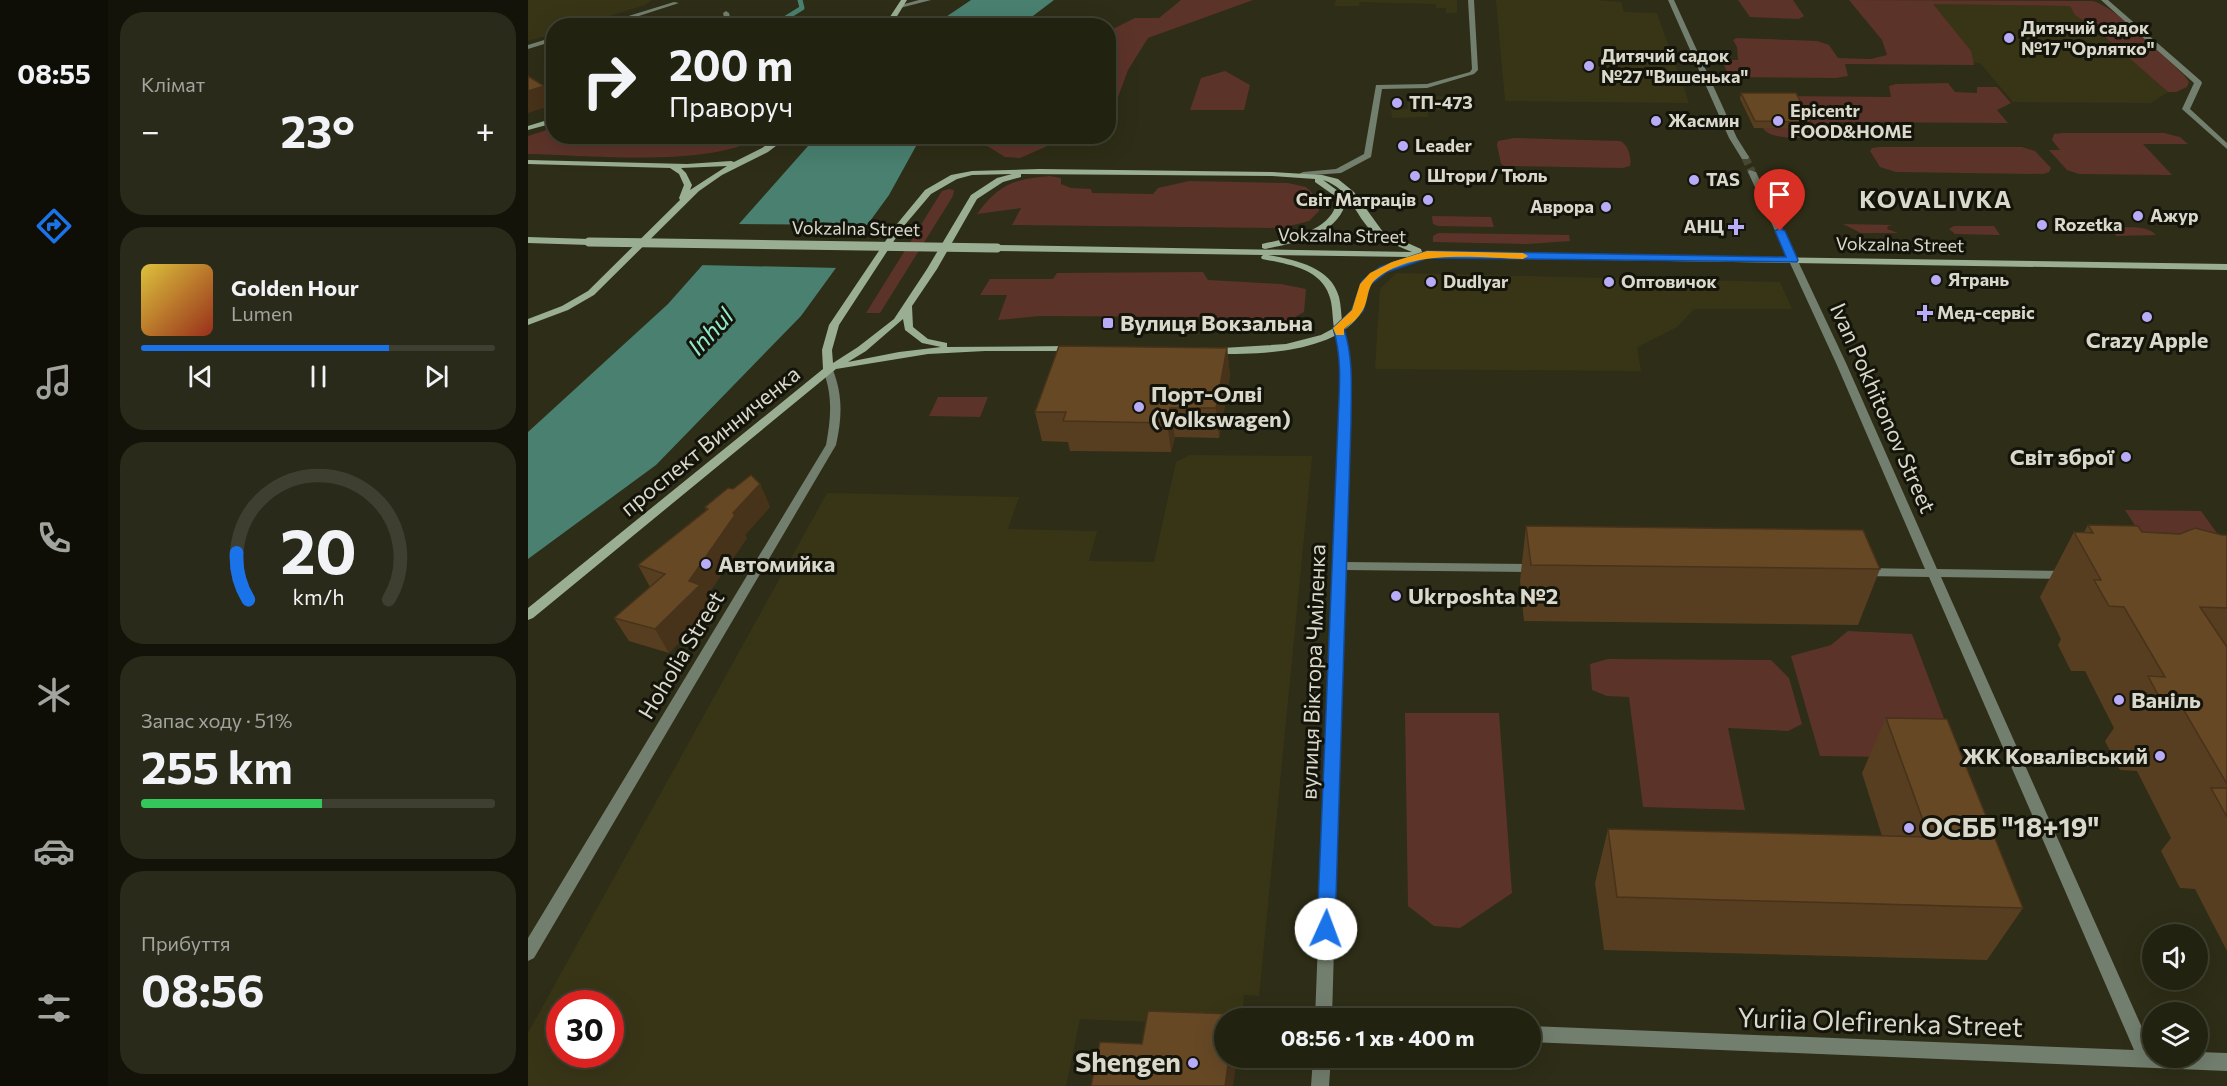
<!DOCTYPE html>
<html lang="uk">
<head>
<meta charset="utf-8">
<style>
	body { margin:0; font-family:Commissioner,sans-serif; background:#2a2a1a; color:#f1f3f6; height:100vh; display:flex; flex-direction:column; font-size:22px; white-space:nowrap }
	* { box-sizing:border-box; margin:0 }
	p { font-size:20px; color:#a2a49f }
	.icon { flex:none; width:33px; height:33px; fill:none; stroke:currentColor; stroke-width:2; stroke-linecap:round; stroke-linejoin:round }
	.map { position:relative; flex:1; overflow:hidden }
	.panel { display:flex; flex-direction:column; gap:12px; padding:12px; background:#131309; width:420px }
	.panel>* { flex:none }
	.guide { position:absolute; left:18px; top:18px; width:570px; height:126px; border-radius:24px; box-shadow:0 6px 24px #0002,0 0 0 2px #3f3f31; background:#221; color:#f1f3f6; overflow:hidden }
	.tools { position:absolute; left:1614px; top:924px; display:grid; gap:12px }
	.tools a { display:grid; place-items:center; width:66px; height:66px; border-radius:50%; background:#221; box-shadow:0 6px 24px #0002,0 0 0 2px #3f3f31; font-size:30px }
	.speed { position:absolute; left:18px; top:990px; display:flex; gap:12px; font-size:30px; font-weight:700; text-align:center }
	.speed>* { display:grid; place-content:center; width:78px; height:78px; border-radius:50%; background:#221; box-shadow:0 6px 24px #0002,0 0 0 2px #3f3f31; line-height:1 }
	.speed .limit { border:9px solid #d22; background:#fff; color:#111 }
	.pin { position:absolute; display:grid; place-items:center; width:51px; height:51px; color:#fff; margin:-62px -26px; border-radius:50% 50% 50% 0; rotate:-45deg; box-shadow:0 0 6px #0007 }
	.pin .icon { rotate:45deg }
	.me { position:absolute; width:66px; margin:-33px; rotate:2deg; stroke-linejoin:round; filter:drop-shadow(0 0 4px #0008) }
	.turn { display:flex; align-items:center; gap:21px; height:126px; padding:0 24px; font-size:27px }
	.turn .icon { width:78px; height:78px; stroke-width:2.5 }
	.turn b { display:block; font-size:42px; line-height:51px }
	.big { font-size:45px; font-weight:700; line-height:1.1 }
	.panel .tile { flex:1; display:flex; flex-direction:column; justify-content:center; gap:9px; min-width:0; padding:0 21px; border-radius:24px; background:#2a2a1a }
	.panel .dial { align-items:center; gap:0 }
	.dial svg { height:156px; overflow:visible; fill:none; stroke:#3f3f31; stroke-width:7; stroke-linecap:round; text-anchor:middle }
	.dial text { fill:#f1f3f6; stroke:none }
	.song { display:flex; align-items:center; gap:18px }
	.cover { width:72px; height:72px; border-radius:9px; background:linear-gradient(135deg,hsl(50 70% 55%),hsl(10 70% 35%)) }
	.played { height:6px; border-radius:3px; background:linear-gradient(90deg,#1a73e8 70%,#3f3f31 70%) }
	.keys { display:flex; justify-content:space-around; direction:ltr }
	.heat { display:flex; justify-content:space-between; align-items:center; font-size:33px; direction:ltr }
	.charge { height:9px; border-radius:4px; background:linear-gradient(90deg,#34c759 51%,#3f3f31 0) }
	.trip { position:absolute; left:686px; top:1008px; width:327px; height:60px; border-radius:30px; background:#221; box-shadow:0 6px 24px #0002,0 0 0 2px #3f3f31; font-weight:700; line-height:60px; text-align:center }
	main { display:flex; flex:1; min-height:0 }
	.menu { display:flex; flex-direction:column; width:108px; justify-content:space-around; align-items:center; background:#0e0e07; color:#a2a49f }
	.menu .icon { width:42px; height:42px }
	.menu .active { color:#1a73e8 }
	.menu b { font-size:27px; color:#f1f3f6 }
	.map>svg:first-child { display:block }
	.built { fill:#383517; fill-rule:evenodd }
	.green { fill:#5c3329 }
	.water { fill:#498070 }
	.pier { fill:#2e2d17 }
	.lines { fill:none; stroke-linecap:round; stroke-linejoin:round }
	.stream { stroke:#498070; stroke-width:5 }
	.minor-tunnel { stroke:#484732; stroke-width:8; stroke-dasharray:8 4; stroke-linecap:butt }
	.minor { fill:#727e6e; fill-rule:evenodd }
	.secondary { fill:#99ae93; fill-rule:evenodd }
	.secondary-bridge { stroke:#99ae93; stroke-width:9 }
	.wall { fill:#583e20 }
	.shaded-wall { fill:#47321a }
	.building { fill:#664825; stroke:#47321a; stroke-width:1.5 }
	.route { fill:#1a73e8; stroke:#114b97; stroke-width:1.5 }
	.slow { fill:#f59e0b }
	.poi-dot { fill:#b8abf7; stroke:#15140b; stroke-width:2 }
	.labels { text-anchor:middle; stroke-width:6; stroke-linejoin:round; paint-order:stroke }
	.far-poi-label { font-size:18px; font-weight:bold; fill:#d9d8cb; stroke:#15140b; text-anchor:start }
	.far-street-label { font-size:18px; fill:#d9d8cb; stroke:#15140b }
	.poi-label { font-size:22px; font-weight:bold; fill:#d9d8cb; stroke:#15140b; text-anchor:start }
	.street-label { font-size:22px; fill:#d9d8cb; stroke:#15140b }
	.far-district-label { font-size:24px; font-weight:bold; letter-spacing:1.5px; fill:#d9d8cb; stroke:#15140b }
	.water-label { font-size:24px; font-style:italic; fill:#91ead0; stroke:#15140b }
	.near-poi-label { font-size:27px; font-weight:bold; fill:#d9d8cb; stroke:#15140b; text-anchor:start }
	.near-street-label { font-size:27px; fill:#d9d8cb; stroke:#15140b }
</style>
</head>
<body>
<main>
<nav class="menu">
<b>08:55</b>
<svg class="icon active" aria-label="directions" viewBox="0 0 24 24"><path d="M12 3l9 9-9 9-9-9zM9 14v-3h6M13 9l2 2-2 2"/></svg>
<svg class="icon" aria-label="music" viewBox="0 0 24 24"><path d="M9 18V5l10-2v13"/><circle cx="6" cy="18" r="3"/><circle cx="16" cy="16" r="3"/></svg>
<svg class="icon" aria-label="phone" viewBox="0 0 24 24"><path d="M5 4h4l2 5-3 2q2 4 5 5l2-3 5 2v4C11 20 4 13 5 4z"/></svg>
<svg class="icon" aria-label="climate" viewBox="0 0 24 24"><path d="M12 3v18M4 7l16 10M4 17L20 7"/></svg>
<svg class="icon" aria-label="car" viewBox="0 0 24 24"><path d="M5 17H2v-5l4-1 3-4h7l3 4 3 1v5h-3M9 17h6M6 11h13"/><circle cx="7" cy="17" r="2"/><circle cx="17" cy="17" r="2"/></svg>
<svg class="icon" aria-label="filters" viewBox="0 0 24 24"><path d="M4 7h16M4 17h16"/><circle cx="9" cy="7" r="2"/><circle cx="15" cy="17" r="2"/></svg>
</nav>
<section class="panel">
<div class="tile"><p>Клімат</p>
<div class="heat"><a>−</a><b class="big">23°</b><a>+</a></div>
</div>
<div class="tile">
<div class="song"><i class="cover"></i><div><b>Golden Hour</b><p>Lumen</p></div></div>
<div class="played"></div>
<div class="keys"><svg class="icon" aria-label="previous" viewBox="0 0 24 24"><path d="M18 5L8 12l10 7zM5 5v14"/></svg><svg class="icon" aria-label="pause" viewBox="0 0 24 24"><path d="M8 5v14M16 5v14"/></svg><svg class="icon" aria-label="next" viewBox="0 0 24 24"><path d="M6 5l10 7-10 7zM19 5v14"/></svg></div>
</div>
<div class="tile dial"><svg viewBox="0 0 100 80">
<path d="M14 69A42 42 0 1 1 86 69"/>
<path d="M14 69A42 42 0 0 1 8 45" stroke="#1a73e8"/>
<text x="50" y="56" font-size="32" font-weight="700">20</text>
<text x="50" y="72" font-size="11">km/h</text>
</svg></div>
<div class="tile"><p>Запас ходу · 51%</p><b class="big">255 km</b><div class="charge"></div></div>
<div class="tile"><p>Прибуття</p><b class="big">08:56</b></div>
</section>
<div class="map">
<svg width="1699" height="1086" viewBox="0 0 1699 1086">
	<rect width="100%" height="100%" fill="#2e2d17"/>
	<g class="built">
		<path d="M0,0H123L117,5L52,25L26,26L25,34L0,41Z"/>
		<path d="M808,0H929V13H918V8H908V4L832,2L831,6H806Z"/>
		<path d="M968,0H1068L1093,2L1096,12L1129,13L1161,103L977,101Z"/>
		<path d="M1356,3L1542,6L1640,92L1623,103L1485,102L1452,63L1403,61Z"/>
		<path d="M934,96L937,109L900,110V117L864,118L863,110L880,109L879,97Z"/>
		<path d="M868,273L1252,282L1264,309H1166L1149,327L1109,347L1113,371L847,369L852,289Z"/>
		<path d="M662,455L784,456L731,996L716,995L714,1018H696V1025L552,1019L538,1086H0V1033L299,493L491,497L480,529L569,531L561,561L626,562L648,462ZM32,1004H82V1054H32Z"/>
	</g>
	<g class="green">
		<path d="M653,0H725L620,38L600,70L581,121V31L607,18H631Z"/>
		<path d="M1210,0H1265L1276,16L1271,19L1222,17Z"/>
		<path d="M1321,0L1565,1C1591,9 1634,55 1656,75L1661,82L1659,87L1648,92H1640L1568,29L1547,15L1542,6L1405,4L1443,51L1446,65L1317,64L1320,76L1308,78L1201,77L1194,60H1210L1209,47L1205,40L1209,38L1289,41L1301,45L1310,58L1343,59L1359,55L1354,40Z"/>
		<path d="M697,71L722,85L716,110H662L673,78Z"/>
		<path d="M1420,83L1427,92L1449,93V87H1469L1483,103L1469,110L1480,123L1303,122L1310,135L1305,138C1290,137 1241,142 1235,128L1281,129L1260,96L1363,97L1361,86L1368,84Z"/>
		<path d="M25,128L26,136L232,137C182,168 60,155 0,154V136Z"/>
		<path d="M1535,133H1636L1652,137L1660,144H1615L1644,175L1551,174L1539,170L1521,150H1532L1524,140L1526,134Z"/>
		<path d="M460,137V136L575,137L531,141L492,158L477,157L456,144Z"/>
		<path d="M986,138L1092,141C1100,144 1104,158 1102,166L1095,168L976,166L973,164L969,145L970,141Z"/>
		<path d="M1352,147H1494L1507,151L1523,168L1521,172L1515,174L1368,172L1352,167L1342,151L1344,148Z"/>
		<path d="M522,176L533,178V184L543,188L563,189L564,193L625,194L630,188L661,181L760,183L778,187L792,201L791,211L781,221L754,228L484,225L493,208L449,214C471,184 486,179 522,176Z"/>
		<path d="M421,189L426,190L425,196L352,313H338L414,191Z"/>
		<path d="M904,216L963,217L966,227L910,226L905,224Z"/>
		<path d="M1315,224L1366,225L1360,226L1359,229L1370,233H1333Z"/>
		<path d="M1426,226H1466L1472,235L1427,234L1421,229Z"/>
		<path d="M1581,228C1596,228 1618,224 1628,235L1589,236Z"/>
		<path d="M910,233L1041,235L1042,241L1000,244L905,242V236Z"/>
		<path d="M675,272L680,280L753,284L778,289L776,312L760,321L736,326L684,317L513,316L470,320L479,295H452L462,279H525L529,273Z"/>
		<path d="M410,397H460L452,417L401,416Z"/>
		<path d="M1597,510L1673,511L1699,547L1623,550Z"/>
		<path d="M1320,631L1384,634L1431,758L1292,756L1263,656L1303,645Z"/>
		<path d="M1080,659L1243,660L1261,678L1274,724L1260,731L1200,728L1217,810L1115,807L1101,697L1079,696L1064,690L1062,664Z"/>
		<path d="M877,713H971L984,893L932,928L906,926L880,906Z"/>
	</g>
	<g class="water">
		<path d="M443,0H526L493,25H406Z"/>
		<path d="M288,137H393L361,195L273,316L128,465L0,559V432L140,304Z"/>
	</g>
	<path class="pier" d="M207,224L342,225L312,268L170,265Z"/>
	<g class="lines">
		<path class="stream" d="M245,26L274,8L272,0"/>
		<path class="minor-tunnel" d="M1217,157L1224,172"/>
		<g class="minor">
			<path d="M391,0H403L372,8L369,6Z"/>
			<path d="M940,0H946L950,70L946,74L899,88L854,89L843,157L813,173L772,176L771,174L775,172L808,169L836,154L848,85L899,84L942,72L944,69Z"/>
			<path d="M1140,0H1146L1209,138L1221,157L1220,159H1214L1201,138Z"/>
			<path d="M1573,0H1580L1673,81L1674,83L1662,109L1699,143V149L1654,109L1666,83Z"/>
			<path d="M146,2L151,3L80,26H68Z"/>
			<path d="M198,11L201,13L204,26H198L195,13Z"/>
			<path d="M26,37V41L0,49V45Z"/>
			<path d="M1221,170L1228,172L1318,363L1409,569L1539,571L1545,575L1539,579L1413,577L1624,1050V1058H1670V1052L1699,1053V1071L1002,1042V1026L1606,1050L1401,577L1334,576L1328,572L1334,568L1397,569L1308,363L1220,172Z"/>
			<path d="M811,325L816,328L821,351L823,375L817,562L1008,564L1014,568L1008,572L817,570L804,1018H787L812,387L811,351L806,328Z"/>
			<path d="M300,367L305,370C315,396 314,418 308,445L6,958L0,961V938L298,445C303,418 305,396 295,370Z"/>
			<path d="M785,1058H803L801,1086H783Z"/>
		</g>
		<g class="secondary">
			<path d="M373,0H379L363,26H356Z"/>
			<path d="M26,118V123L0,130V126Z"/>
			<path d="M251,136H261L240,152L194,175L171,191L66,295L40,310L0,325V319L34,306L60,291L152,200L151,198L156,185L151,174L142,168L0,164V160L159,164L203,161L206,162L234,148ZM199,166L162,190L164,185L158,173L153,168Z"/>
			<path d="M511,169L744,172L794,175L810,179L826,192L855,232L893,249L894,252L1699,264V270L891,257L890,260C872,265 848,271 840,290C836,298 837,308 831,316C801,355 726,354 682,354L678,353V349L758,344L793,335L806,328C804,317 805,305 801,295C792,268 758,264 734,259L733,257L735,255L469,251L465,248L469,245L884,252C873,247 860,243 850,236C827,221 826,190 795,180L810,191L817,205C807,236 766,243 737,249L734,248V244C760,238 799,233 808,205L804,194L787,182V179L744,176L493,174V177L475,182L449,199L409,269L384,306L385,327L400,339L419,343V347L545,346L550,349L549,351H457L400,354L308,369L5,618L0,620V608L295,369L294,350L301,325L369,224L397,190L423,175L444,171ZM484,174L469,178L443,195L399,269L366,319L330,347L305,363L304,350L311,325L375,227L403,194L429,179L444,175ZM740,255L881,257C860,263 838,270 830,292C824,305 827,310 814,321C813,313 813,305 811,297C803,267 767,260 740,255ZM375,319L377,330L394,343L413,347L371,352L320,362L338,351Z"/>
			<path d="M0,237L61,239L65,242L61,245L0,243Z"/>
		</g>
		<path class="secondary-bridge" d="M61,242L469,248"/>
	</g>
	<g class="wall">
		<path d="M1213,93L1283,122L1282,129L1226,128L1212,99Z"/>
		<path d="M699,348L702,377L691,438L647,437L643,452L542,451L540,442L514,441L507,412Z"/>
		<path d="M232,484L242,507L217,535L219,538L178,597L185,608L141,653L101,641L86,618L122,587L110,565L178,510L177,507Z"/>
		<path d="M1560,525L1614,532L1699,535V951L1667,889L1652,888L1633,851L1643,838L1609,771L1592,770L1577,741L1586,728L1557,671H1543L1530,645L1533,639L1512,597L1546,532H1556Z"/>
		<path d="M998,526L1352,569L1330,625L996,621L992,581Z"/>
		<path d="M1358,718L1495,908L1459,960L1076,950L1067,883L1080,829L1354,836L1334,773Z"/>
	</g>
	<g class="shaded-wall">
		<path d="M16,86L25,105L0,113V91Z"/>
		<path d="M699,348L702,377L691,438L688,408Z"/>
		<path d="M642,408L647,437L643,452L639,423Z"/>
		<path d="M232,484L242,507L217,535L219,538L178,597L185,608L141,653L127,629L205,513Z"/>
		<path d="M701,1058H709L705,1086H697Z"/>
	</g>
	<g class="building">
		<path d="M0,76L16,86L0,91Z"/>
		<path d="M1213,93H1268L1283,122L1227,121Z"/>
		<path d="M531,346L699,348L688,408H642L639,423L535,421L538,412H507Z"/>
		<path d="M223,475L232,484L205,513L207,515L161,581L172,585L127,629L86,618L137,574L110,565L180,509L177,507L200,488L205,489Z"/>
		<path d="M1560,525L1610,526L1614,532L1652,534L1667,528L1694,535H1699V608L1672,607L1699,647V784L1654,707L1636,706L1620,676L1637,677L1596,607L1581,606L1566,580H1573L1546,532L1565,533Z"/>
		<path d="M998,526L1335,530L1352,569L1003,565Z"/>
		<path d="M1358,718L1419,719L1495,908L1089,897L1080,829L1401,837Z"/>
		<path d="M1683,788H1699V817Z"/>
		<path d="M620,1011L706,1014L705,1018H696V1058H701L697,1086H563L572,1042L614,1044Z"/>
	</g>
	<path class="route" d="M1252,228L1257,231L1270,260L1269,262L900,258L859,272L842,285L835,311L816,329C826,359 823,392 823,423L807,929L805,935L798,937L792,935L789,929L810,423C811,392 815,359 805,328L824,310L834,281L852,267L899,251L1258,257L1247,231Z"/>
	<path class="slow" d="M899,251L995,253L1000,256L995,259C951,258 883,248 847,280C838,288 841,303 833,313C829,319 822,324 816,329V335H808L805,328L824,310L832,284L842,273L864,262Z"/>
	<g class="poi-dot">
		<circle cx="1481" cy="38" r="6"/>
		<circle cx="1061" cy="66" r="6"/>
		<circle cx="869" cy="103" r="6"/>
		<circle cx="1128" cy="121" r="6"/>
		<circle cx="1250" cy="121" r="6"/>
		<circle cx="875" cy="146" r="6"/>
		<circle cx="887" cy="176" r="6"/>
		<circle cx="1166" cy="180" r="6"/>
		<circle cx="900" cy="200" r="6"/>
		<circle cx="1078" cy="207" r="6"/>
		<circle cx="1610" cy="216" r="6"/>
		<circle cx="1514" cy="225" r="6"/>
		<path d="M1205 218h6v6h6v6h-6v6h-6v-6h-6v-6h6z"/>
		<circle cx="1408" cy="280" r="6"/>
		<circle cx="903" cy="282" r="6"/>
		<circle cx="1081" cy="282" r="6"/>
		<path d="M1394 304h6v6h6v6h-6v6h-6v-6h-6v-6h6z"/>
		<circle cx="1619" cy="317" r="6"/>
		<rect x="574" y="317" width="12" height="12" rx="3"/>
		<circle cx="611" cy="407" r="6"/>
		<circle cx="1598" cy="457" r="6"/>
		<circle cx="178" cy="564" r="6"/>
		<circle cx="868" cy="596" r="6"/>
		<circle cx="1591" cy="700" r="6"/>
		<circle cx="1632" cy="756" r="6"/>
		<circle cx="1381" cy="828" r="6"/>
		<circle cx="665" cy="1063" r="6"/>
	</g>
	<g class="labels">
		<g class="far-poi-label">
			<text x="1493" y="34">Дитячий садок<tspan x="1493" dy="21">№17 "Орлятко"</tspan></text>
			<text x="1073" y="62">Дитячий садок<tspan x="1073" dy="21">№27 "Вишенька"</tspan></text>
			<text x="881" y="109">ТП-473</text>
			<text x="1262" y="117">Epicentr<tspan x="1262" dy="21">FOOD&amp;HOME</tspan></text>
			<text x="1140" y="127">Жасмин</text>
			<text x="887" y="152">Leader</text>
			<text x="899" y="182">Штори / Тюль</text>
			<text x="1178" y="186">TAS</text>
			<text x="888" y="206" text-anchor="end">Світ Матраців</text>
			<text x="1066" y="213" text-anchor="end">Аврора</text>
			<text x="1622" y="222">Ажур</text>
			<text x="1526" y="231">Rozetka</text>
			<text x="1196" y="233" text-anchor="end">АНЦ</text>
			<text x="1420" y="286">Ятрань</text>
			<text x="915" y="288">Dudlyar</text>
			<text x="1093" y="288">Оптовичок</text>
			<text x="1409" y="319">Мед-сервіс</text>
		</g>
		<g class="far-street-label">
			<text transform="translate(328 229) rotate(1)" y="6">Vokzalna Street</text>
			<text transform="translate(814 236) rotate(1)" y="6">Vokzalna Street</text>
			<text transform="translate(1372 245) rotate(1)" y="6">Vokzalna Street</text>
		</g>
		<g class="poi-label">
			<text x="592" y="331">Вулиця Вокзальна</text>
			<text x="1619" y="348" text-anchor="middle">Crazy Apple</text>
			<text x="623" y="402">Порт-Олві<tspan x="623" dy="25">(Volkswagen)</tspan></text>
			<text x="1586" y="465" text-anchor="end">Світ зброї</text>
			<text x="190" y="572">Автомийка</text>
			<text x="880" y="604">Ukrposhta №2</text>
			<text x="1603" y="708">Ваніль</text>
			<text x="1620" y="764" text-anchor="end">ЖК Ковалівський</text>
		</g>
		<g class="street-label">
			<text transform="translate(1355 408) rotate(66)" y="8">Ivan Pokhitonov Street</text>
			<text transform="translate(182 441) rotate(-39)" y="8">проспект Винниченка</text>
			<text transform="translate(153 655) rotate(-59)" y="8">Hoholia Street</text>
			<text transform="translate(785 672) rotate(-88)" y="8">вулиця Віктора Чміленка</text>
		</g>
		<g class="far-district-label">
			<text x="1408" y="208">KOVALIVKA</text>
		</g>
		<g class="water-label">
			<text transform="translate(183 332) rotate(-47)" y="8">Inhul</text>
		</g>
		<g class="near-poi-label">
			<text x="1393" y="837">ОСББ "18+19"</text>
			<text x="653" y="1072" text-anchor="end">Shengen</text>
		</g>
		<g class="near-street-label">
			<text transform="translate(1352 1023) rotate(2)" y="9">Yuriia Olefirenka Street</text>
		</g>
	</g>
</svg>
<div class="tools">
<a><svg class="icon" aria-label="sound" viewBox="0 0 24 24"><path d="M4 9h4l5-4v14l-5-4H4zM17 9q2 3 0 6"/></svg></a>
<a><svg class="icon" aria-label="layers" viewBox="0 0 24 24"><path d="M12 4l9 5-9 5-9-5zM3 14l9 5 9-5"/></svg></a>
</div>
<div class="speed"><div class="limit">30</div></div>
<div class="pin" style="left:1252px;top:231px;background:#d93025"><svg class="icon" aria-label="arrive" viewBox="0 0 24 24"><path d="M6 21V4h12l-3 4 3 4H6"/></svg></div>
<svg class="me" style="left:798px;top:929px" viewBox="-20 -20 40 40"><circle r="19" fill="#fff"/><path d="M0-13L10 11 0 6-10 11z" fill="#1a73e8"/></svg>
<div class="trip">08:56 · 1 хв · 400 m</div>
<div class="guide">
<div class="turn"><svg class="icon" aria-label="right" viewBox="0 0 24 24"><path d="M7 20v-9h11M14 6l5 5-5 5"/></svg><div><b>200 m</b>Праворуч</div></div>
</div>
</div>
</main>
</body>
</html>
